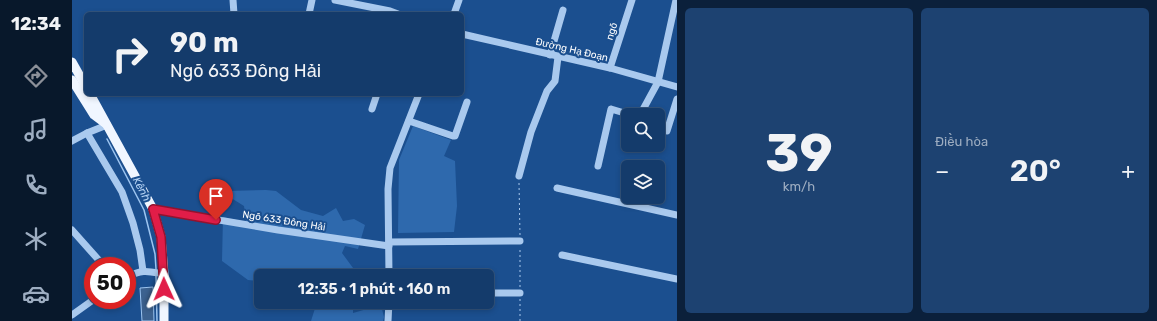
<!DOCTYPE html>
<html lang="vi">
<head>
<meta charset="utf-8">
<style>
	body { margin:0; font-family:Rubik,sans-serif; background:#1d4271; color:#f1f3f6; height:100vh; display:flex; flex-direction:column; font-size:15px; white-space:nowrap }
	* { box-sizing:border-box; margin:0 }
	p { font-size:13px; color:#9dadc1 }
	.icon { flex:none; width:22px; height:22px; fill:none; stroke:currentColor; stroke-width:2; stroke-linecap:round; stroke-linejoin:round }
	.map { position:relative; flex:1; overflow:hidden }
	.drawer { display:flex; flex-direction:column; gap:8px; padding:8px; background:#0b203b; width:480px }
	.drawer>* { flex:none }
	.banner { position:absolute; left:12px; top:12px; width:380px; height:84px; border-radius:6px; box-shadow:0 2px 6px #0003,0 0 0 1px #33557e; background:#143b6b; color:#f1f3f6; overflow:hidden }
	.buttons { position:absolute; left:549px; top:108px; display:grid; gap:8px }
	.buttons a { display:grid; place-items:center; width:44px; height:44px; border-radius:6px; background:#143b6b; box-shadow:0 2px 6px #0003,0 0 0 1px #33557e; font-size:20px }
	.speed { position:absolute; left:12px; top:257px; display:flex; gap:8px; font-size:20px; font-weight:700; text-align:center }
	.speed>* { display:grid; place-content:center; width:52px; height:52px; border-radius:50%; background:#143b6b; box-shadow:0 2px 6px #0003,0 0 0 1px #33557e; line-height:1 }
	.speed .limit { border:6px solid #d22; background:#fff; color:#111 }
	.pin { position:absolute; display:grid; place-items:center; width:34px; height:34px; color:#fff; margin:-41px -17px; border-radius:50% 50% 50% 0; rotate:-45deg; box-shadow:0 0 4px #0007 }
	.pin .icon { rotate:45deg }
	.me { position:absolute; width:44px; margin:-22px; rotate:359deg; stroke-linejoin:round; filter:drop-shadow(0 0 3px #0008) }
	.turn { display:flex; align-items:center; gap:14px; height:84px; padding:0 20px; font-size:18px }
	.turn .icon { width:52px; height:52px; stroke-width:2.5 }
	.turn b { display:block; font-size:28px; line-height:34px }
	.big { font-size:30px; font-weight:600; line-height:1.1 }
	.drawer .tile { flex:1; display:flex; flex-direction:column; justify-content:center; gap:6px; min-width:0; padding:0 14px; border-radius:6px; background:#1d4271 }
	.drawer .dial { align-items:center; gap:0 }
	.dial b { font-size:52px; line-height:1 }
	.heat { display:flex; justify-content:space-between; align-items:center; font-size:22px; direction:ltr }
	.drawer .tiles { flex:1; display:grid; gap:8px; grid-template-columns:repeat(2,1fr) }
	.trip { position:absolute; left:182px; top:269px; width:240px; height:40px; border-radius:6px; background:#143b6b; box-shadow:0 2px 6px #0003,0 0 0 1px #33557e; font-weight:600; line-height:40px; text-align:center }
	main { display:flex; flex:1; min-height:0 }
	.tab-bar { display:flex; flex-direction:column; width:72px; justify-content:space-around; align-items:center; background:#08182b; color:#9dadc1 }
	.tab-bar .icon { width:28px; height:28px }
	.tab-bar .on { color:#8c9099 }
	.tab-bar b { font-size:18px; color:#f1f3f6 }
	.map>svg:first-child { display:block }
	.green { fill:#2e69ad }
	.water { fill:#3c6290; stroke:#9cc4f0 }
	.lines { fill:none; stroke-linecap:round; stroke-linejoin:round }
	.stream { stroke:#9cc4f0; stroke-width:1.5 }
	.path { stroke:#a9c9ee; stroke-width:1; stroke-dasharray:2 3; stroke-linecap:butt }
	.minor { stroke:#a9c9ee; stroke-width:7 }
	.major { stroke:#f0f6ff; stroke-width:9 }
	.route-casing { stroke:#92132f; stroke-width:10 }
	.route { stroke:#e11d48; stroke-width:7 }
	.labels { text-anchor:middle; stroke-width:4; stroke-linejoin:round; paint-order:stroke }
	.street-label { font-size:10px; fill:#fff; stroke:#1b4f8f }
	.water-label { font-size:11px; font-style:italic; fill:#b5d3f5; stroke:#1b4f8f }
</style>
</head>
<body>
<main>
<nav class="tab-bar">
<b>12:34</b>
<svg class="icon on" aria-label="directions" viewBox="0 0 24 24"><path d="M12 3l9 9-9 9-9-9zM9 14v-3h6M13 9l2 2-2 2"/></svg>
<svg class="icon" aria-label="music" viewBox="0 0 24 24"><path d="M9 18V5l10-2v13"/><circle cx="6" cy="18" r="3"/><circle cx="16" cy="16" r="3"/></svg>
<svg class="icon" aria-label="phone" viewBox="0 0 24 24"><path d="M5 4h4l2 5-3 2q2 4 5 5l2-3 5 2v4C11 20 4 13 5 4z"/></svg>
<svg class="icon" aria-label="climate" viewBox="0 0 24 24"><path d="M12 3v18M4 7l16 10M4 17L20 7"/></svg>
<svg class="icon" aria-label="car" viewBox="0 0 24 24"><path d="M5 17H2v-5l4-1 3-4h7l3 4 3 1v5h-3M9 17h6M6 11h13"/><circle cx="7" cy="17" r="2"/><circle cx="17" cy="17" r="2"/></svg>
</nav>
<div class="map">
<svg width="605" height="321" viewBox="0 0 605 321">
	<rect width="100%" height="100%" fill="#1b4f8f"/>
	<g class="green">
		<path d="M341,126L379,140L372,156L383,161L385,206L382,232L326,233L327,160Z"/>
		<path d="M194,190L204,191L229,210L251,216L264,208L271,221L282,219L293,225L286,249L273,246L270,253L284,272L283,276H233L228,272L209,276H189V281H188L176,280L150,261L151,217L174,222L172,206L156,196V191Z"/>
		<path d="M245,302H281V313L309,305L312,317L311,321H239Z"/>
	</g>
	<path class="water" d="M81,287L82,321H70L68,288Z"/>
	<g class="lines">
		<g class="stream">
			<path d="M35,139L72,210L83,254L84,269"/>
			<path d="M84,275L85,321"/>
		</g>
		<g class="path">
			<path d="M447,183L448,235"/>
			<path d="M448,287V247"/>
			<path d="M448,299V321"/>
		</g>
		<g class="minor">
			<path d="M161,0L162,14"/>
			<path d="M263,0L318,11L326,14"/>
			<path d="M237,14L240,0"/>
			<path d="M382,14L387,0"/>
			<path d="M390,34L538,68L605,87"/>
			<path d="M478,55L491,10"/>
			<path d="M538,68L560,0"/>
			<path d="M300,109L305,94"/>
			<path d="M568,115L586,82L604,0"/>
			<path d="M337,121L381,136H383L395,102"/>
			<path d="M595,131L605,99"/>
			<path d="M15,133L50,192L61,223L68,250L71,271"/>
			<path d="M0,141L15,133L35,125"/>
			<path d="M526,166L539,109L559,115"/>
			<path d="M447,176L459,132L475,91L483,81L486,57"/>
			<path d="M485,188L605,215"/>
			<path d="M81,209L206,230L317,246"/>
			<path d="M0,230L32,266"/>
			<path d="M317,242L448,241"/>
			<path d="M490,255L605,279"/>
			<path d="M317,276L316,189L318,168L347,94"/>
			<path d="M55,277C71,269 75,271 92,274"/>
			<path d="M415,293H448"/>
			<path d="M0,315L21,300"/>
			<path d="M316,321L317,302"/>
		</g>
		<g class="major">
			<path d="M0,62L14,87"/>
			<path d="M0,80L22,115L34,124"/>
			<path d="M18,94L81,209L89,237L92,274V321"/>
		</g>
	</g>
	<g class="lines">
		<g class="route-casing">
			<path id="route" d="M92,289L89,237L81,209L144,220"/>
		</g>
		<use href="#route" class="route"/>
	</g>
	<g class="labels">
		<g class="street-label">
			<text transform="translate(539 31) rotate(-73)" y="4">ngõ</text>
			<text transform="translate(500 49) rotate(13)" y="4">Đường Hạ Đoạn</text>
			<text transform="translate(212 220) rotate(9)" y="4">Ngõ 633 Đông Hải</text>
		</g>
		<g class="water-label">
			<text transform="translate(70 189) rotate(62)" y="4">Kênh</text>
		</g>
	</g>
</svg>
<div class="buttons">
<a><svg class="icon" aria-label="search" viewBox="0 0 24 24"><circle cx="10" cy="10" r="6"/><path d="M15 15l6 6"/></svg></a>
<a><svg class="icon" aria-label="layers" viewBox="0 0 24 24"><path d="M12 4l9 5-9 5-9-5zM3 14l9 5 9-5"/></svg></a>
</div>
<div class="speed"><div class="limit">50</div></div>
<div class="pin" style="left:144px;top:220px;background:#d93025"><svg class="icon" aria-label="arrive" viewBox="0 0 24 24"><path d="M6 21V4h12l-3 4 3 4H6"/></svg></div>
<svg class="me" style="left:92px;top:289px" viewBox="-20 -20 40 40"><path d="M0-17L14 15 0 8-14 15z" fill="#e11d48" stroke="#fff" stroke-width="4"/></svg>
<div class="trip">12:35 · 1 phút · 160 m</div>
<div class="banner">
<div class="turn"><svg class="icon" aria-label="right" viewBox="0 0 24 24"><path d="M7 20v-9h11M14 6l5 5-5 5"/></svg><div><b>90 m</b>Ngõ 633 Đông Hải</div></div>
</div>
</div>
<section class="drawer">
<div class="tiles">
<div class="tile dial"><b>39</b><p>km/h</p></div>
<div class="tile"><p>Điều hòa</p>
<div class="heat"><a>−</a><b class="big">20°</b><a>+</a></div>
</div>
</div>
</section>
</main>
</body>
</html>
